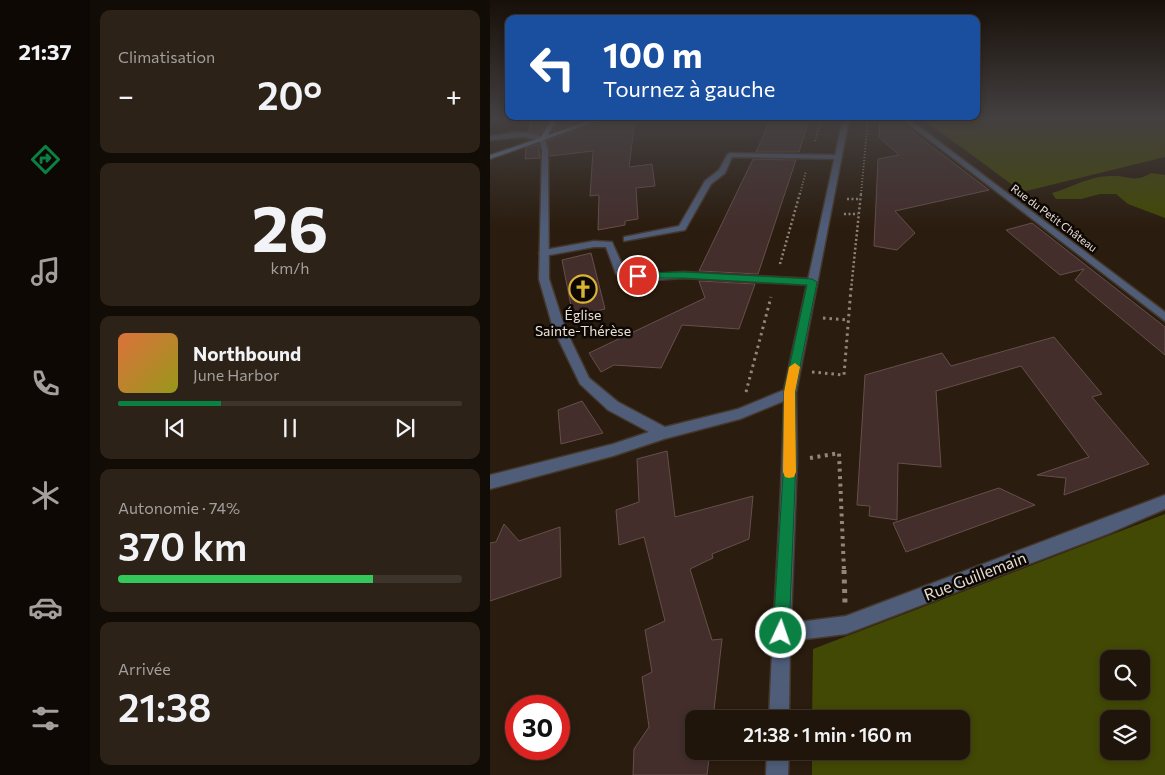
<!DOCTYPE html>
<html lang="fr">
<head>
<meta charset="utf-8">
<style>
	body { margin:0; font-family:Commissioner,sans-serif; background:#2d2218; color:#f1f3f6; height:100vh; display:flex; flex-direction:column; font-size:19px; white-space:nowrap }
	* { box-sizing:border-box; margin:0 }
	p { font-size:16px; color:#a29f9c }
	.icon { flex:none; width:28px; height:28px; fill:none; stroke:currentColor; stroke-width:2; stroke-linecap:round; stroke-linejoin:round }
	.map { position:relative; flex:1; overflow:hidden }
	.sheet { display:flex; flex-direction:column; gap:10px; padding:10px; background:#120c06; width:400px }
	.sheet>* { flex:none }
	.banner { position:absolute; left:15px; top:15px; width:475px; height:105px; border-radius:10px; box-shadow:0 2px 8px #0003,0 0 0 1px #3d342b; background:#1a4fa0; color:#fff; overflow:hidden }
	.controls { position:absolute; left:610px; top:650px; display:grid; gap:10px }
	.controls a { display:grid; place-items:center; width:50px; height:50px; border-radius:10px; background:#20150a; box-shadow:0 2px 8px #0003,0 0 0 1px #3d342b; font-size:25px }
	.speed { position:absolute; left:15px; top:695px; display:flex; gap:10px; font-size:25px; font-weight:700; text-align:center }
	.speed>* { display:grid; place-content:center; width:65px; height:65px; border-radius:50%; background:#20150a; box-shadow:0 2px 8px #0003,0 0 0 1px #3d342b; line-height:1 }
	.speed .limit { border:8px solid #d22; background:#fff; color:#111 }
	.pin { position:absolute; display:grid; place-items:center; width:42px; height:42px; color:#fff; margin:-21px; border:2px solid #fff; border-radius:50%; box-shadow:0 1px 5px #0007 }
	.me { position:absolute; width:55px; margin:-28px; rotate:3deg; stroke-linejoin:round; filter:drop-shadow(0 0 4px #0008) }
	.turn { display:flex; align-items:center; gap:18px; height:105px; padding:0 15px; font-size:22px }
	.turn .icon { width:65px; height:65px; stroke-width:2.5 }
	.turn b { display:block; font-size:35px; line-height:42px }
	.big { font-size:38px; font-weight:600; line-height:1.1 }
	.sheet .card { flex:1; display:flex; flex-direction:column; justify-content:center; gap:8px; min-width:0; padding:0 18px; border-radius:10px; background:#2d2218 }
	.sheet .dial { align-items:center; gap:0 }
	.dial b { font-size:65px; line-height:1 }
	.song { display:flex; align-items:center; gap:15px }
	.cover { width:60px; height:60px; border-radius:8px; background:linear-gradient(135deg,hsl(20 70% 55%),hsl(60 70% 35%)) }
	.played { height:5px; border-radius:2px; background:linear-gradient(90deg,#0b8043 30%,#3d342b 30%) }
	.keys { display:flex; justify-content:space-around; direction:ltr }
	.heat { display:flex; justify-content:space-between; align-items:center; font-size:28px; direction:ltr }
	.charge { height:8px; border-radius:4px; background:linear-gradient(90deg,#34c759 74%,#3d342b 0) }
	.trip { position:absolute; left:195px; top:710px; width:285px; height:50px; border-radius:10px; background:#20150a; box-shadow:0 2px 8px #0003,0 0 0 1px #3d342b; font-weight:600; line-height:50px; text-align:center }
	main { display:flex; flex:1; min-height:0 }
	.tab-bar { display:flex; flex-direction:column; width:90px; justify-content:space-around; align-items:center; background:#0d0804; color:#a29f9c }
	.tab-bar .icon { width:35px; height:35px }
	.tab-bar .current { color:#0b8043 }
	.tab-bar b { font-size:22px; color:#f1f3f6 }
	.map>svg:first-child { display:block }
	.green { fill:#424904; fill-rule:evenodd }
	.building { fill:#432e2c; stroke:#664f4c }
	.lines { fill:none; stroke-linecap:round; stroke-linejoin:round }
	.lane-casing { stroke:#45372a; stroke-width:3 }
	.street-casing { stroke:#45372a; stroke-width:3 }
	.secondary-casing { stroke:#45372a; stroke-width:3 }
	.path-far4 { stroke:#92867b; stroke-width:2; stroke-dasharray:1 2; stroke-linecap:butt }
	.path-far3 { stroke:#92867b; stroke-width:2.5; stroke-dasharray:2 2.5; stroke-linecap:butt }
	.path-far2 { stroke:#92867b; stroke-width:3; stroke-dasharray:2.5 4; stroke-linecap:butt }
	.path-far1 { stroke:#92867b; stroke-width:4; stroke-dasharray:3 4.5; stroke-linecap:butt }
	.path { stroke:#92867b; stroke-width:5; stroke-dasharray:4 5.5; stroke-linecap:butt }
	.lane { fill:#4f5d79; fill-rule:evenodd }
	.street { fill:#4f5d79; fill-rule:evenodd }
	.secondary { fill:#6a80ad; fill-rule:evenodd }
	.route { fill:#0b8043; stroke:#07532c }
	.slow { fill:#f59e0b }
	.labels { text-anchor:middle; stroke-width:5; stroke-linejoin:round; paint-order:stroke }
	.far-street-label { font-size:11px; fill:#e9dfd6; stroke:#0d0804 }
	.poi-label { font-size:14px; fill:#e9dfd6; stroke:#0d0804 }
	.near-street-label { font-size:16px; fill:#e9dfd6; stroke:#0d0804 }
</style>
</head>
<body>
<main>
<nav class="tab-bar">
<b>21:37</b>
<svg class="icon current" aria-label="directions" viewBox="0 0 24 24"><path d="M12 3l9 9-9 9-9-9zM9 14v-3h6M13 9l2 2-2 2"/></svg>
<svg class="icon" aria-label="music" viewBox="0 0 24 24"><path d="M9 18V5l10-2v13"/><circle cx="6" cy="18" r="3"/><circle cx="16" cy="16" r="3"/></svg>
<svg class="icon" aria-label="phone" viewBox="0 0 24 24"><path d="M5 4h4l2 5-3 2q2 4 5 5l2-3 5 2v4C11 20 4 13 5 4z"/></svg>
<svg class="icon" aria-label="climate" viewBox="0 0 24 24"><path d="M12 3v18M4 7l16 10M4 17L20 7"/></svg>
<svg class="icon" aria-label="car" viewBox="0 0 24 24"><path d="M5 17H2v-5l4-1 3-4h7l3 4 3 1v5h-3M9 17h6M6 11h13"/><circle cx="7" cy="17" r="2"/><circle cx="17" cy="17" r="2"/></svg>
<svg class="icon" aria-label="filters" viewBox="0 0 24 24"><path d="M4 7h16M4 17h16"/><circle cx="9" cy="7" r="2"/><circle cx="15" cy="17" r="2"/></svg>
</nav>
<section class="sheet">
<div class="card"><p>Climatisation</p>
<div class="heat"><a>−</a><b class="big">20°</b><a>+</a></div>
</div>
<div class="card dial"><b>26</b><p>km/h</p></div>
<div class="card">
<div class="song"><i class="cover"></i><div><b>Northbound</b><p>June Harbor</p></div></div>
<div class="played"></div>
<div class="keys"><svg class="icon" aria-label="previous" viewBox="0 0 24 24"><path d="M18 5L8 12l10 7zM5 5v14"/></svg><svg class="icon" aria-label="pause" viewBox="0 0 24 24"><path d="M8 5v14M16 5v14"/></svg><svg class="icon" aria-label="next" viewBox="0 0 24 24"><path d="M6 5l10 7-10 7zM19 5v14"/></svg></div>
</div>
<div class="card"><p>Autonomie · 74%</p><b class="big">370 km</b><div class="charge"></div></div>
<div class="card"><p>Arrivée</p><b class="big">21:38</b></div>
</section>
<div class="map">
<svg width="675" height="775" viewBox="0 0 675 775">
	<rect width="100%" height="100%" fill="#2a1c0e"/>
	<g class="green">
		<path d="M433,119H675V157L532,192Z"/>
		<path d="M661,173L675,175V218L638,204L626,194H610L591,199H566L562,193C583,187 601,175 623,176C640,176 645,183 661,173Z"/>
		<path d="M675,514V775H322V751H471V719H322L323,649ZM619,659H651V691H619ZM619,719H651V751H619Z"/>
	</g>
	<g class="building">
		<path d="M41,119H57V123L50,134L39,131Z"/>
		<path d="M67,119H96L63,131L67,125Z"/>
		<path d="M115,119H145L139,167L162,164L165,186L146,188L148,219L135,221V225L108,230L109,195L100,196L103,151L60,156L57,141Z"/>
		<path d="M281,119H319L309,152H266Z"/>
		<path d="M390,119H406L499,190L405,211L425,233L407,250L384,246L388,159L409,155L389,137Z"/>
		<path d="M48,144L50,158L35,159L36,148Z"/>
		<path d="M263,159L306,160L268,274L209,271Z"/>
		<path d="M542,223L675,327V355L585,280L594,269L570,275L516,230Z"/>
		<path d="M101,253L115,309L83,316L72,260Z"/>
		<path d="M209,281L265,284L249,329L192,325L171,368L124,365L111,372L99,353L215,298Z"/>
		<path d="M564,337L612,394L602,397L659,464L574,495L576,478L547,475L599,457L531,366L446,391L451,467L408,463L407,520L379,516L380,506L367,505L375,375L452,353L461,366Z"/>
		<path d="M92,401L113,433L71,444L68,410Z"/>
		<path d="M177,451L185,517L263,496L259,539L222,554L223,558L200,569L222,640L232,639L223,719H204V751H220L217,775H143L144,749L159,727L152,677L162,672L155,630L175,621L154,537L129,545L126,510L149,502L147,459Z"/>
		<path d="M509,488L545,505L416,552L403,523Z"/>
		<path d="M14,524L29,541L70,527L71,577L0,601V543L6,542Z"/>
	</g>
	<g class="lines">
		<g class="lane-casing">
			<g id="lane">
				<path d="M240,153L348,155L352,157L348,159L242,157L235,173L221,184L195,230L134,241V237L189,226L215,181L229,170L237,155Z"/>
				<path d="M104,241L122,242L135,271L165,274L193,272L322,279L327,282L322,285L193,278L165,280L131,277L126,274L116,247H104L54,256L49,253L54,250Z"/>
			</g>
		</g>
		<g class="street-casing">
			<g id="street">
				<path d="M353,119H359L306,393L307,460L301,623L356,616L675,495V509L620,533L356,634L300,641L299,719H279C283,613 292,507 294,401L250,419L174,439L123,456L0,489V475L123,444L159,432L118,410L90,384L63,328L49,279L52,150L49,140L33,137L0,140V136C17,134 40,128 55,139L58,150L59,279L75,328L99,378L128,402L175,427L248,409L294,390Z"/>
				<path d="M412,119H419L675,312V321Z"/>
				<path d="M277,751H299L298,775H276Z"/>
			</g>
		</g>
		<g class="secondary-casing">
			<path id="secondary" d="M59,119H65V124L58,135L103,119H113L0,159V155L50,138L59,124Z"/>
		</g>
		<g class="path-far4">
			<path d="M325,141L331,119"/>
			<path d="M310,194L316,171"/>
			<path d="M371,194L378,119"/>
		</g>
		<g class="path-far3">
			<path d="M357,199H369"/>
			<path d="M354,214H368"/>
			<path d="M290,264L310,193"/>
			<path d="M361,290L371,193"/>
		</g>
		<g class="path-far2">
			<path d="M333,318L358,320"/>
			<path d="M322,372L354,375L361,288"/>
			<path d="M256,392L281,297"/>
		</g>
		<path class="path-far1" d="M320,458L349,453L354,571"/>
		<path class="path" d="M354,570L355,603"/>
		<use href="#lane" class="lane"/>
		<use href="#street" class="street"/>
		<use href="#secondary" class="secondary"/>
	</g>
	<linearGradient id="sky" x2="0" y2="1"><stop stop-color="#170f08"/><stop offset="0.52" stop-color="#444041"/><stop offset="1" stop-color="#444041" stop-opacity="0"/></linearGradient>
	<rect width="675" height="228" fill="url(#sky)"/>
	<path class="route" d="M193,272L322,279L327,282L305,392L306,460L299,633L297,639L291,641L285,639L283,633L294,460V392L317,285L193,278H148L143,276L148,273Z"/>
	<path class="slow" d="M305,363L310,367L305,392L306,472L304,477L299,478L295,477L293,472L294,392L299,367Z"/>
	<defs>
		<g id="church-ring" transform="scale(1.4375)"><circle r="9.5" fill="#0d0804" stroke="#dab333" stroke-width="1.5"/><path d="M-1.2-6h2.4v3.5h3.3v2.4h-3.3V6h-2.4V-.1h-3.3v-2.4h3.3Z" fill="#dab333"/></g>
	</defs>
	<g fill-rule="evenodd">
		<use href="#church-ring" x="93" y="289"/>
	</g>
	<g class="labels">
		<g class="far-street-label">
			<text transform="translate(564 218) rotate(37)" y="4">Rue du Petit Château</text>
		</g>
		<g class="poi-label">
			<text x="93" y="320">Église<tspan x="93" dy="16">Sainte-Thérèse</tspan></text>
		</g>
		<g class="near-street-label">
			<text transform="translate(485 576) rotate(-21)" y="6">Rue Guillemain</text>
		</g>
	</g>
</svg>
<div class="controls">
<a><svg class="icon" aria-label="search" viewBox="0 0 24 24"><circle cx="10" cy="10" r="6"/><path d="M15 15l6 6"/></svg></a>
<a><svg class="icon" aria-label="layers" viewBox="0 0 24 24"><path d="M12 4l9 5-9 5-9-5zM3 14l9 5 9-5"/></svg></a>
</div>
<div class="speed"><div class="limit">30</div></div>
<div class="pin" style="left:148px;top:276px;background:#d93025"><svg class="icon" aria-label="arrive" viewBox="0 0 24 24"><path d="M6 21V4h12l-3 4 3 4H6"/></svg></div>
<svg class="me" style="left:291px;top:633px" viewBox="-20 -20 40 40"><circle r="17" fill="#0b8043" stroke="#fff" stroke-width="3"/><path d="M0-11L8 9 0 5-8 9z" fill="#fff"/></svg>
<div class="trip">21:38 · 1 min · 160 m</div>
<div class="banner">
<div class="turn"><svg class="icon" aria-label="left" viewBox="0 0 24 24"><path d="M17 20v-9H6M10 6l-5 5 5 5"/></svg><div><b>100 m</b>Tournez à gauche</div></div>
</div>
</div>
</main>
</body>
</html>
